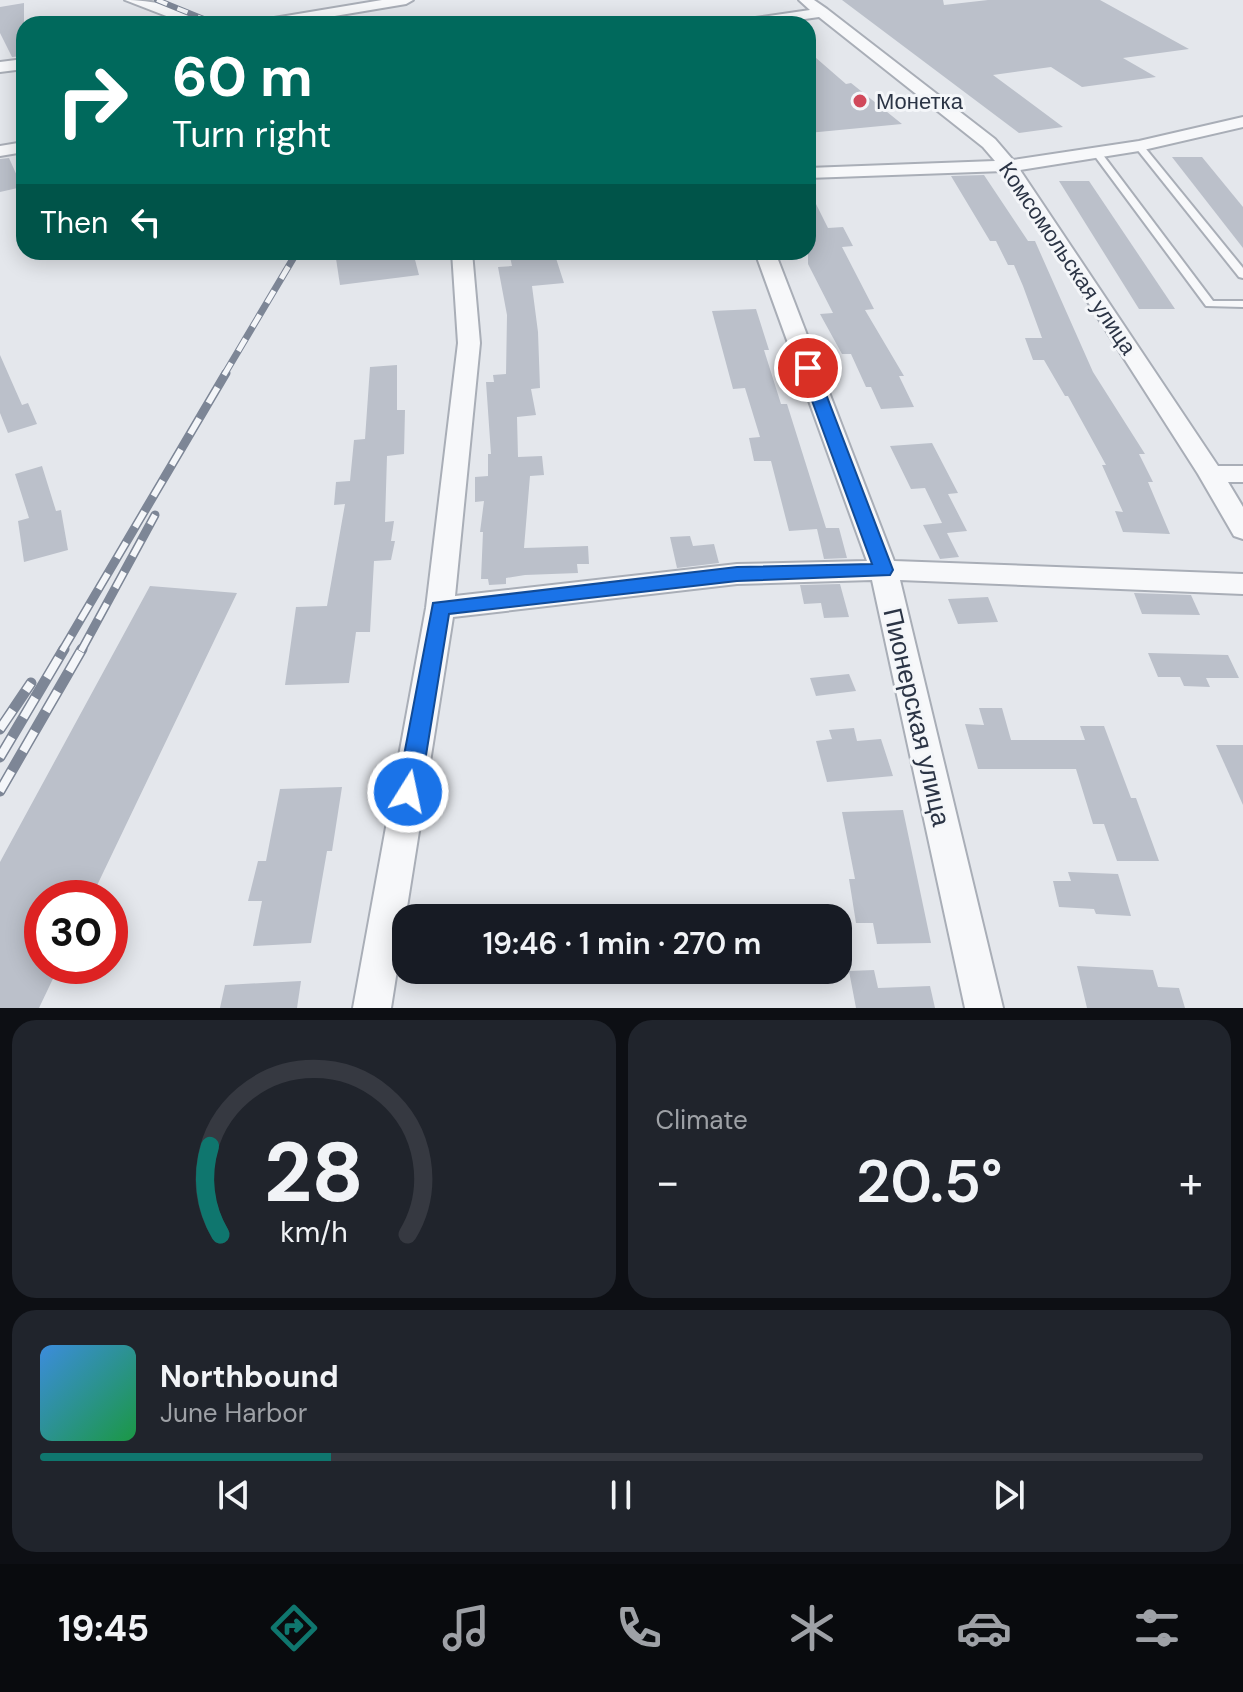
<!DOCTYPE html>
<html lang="en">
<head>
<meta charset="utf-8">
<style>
	body { margin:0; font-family:"DM Sans",sans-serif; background:#20242c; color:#f1f3f6; height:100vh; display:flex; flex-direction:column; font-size:30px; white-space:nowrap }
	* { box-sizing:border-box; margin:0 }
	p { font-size:26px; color:#9ea1a6 }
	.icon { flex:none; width:44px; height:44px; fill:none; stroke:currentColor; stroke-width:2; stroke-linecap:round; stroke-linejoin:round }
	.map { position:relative; height:1008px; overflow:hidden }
	.details { display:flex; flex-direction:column; gap:12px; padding:12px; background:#0d0f14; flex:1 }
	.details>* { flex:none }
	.guide { position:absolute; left:16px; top:16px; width:800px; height:244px; border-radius:24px; box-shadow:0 4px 20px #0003; background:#00695c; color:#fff; overflow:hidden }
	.speed { position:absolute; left:24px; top:880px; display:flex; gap:16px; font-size:40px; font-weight:700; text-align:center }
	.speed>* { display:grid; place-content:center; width:104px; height:104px; border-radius:50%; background:#171b24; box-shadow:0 4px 20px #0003; line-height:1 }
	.speed .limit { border:12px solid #d22; background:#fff; color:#111 }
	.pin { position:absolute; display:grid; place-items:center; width:68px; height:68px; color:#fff; margin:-34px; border:4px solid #fff; border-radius:50%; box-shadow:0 2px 8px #0007 }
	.me { position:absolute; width:88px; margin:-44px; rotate:10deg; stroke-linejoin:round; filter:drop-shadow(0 0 6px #0008) }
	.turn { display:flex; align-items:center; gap:28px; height:168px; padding:0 24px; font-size:36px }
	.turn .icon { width:104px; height:104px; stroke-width:2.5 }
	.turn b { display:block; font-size:56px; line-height:68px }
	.then { display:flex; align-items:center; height:76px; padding:0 24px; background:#0003; gap:16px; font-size:30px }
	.big { font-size:60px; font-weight:600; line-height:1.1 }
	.details .widget { flex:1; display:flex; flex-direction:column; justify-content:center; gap:12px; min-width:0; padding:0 28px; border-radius:24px; background:#20242c }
	.details .dial { align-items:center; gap:0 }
	.dial svg { height:208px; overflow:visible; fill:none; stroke:#363941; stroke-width:7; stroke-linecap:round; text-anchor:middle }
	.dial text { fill:#f1f3f6; stroke:none }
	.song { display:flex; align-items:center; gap:24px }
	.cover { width:96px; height:96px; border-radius:12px; background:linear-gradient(135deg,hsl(210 70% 55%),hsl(140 70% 35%)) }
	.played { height:8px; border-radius:4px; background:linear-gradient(90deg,#0f766e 25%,#363941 25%) }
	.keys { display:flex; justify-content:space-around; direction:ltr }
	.heat { display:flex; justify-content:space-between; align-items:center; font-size:44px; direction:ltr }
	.details .tiles { flex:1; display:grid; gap:12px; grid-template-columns:1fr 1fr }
	.widget:last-child { grid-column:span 2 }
	.trip { position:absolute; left:392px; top:904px; width:460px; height:80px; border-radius:24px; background:#171b24; box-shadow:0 4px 20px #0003; font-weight:600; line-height:80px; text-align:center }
	.tabs { display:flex; height:128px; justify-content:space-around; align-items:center; background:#090b0e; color:#9ea1a6 }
	.tabs .icon { width:56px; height:56px }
	.tabs .active { color:#0f766e }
	.tabs b { font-size:36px; color:#f1f3f6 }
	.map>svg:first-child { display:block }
	.building { fill:#bbc0ca }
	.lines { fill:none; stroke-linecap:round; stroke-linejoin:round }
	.lane-casing { stroke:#a9aeb7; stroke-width:4 }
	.street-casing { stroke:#a9aeb7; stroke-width:4 }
	.lane { fill:#f7f8fa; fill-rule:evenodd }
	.street { fill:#f7f8fa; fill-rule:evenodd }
	.rail-far3-casing { stroke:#7d8696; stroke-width:6 }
	.rail-far2-casing { stroke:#7d8696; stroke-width:7 }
	.rail-far1-casing { stroke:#7d8696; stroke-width:9 }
	.rail-casing { stroke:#7d8696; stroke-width:11 }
	.rail-far3 { stroke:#f4f6f9; stroke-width:4; stroke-dasharray:11; stroke-linecap:butt }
	.rail-far2 { stroke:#f4f6f9; stroke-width:5; stroke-dasharray:14; stroke-linecap:butt }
	.rail-far1 { stroke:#f4f6f9; stroke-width:6; stroke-dasharray:18; stroke-linecap:butt }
	.rail { stroke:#f4f6f9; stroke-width:8; stroke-dasharray:23; stroke-linecap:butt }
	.route { fill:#1a73e8; stroke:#114b97; stroke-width:2 }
	.poi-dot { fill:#d1495b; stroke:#f4f6f9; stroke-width:3 }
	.labels { text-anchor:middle; stroke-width:6; stroke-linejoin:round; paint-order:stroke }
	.far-poi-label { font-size:22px; fill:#2b3445; stroke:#f4f6f9; text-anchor:start }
	.far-street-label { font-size:22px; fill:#2b3445; stroke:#f4f6f9 }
	.street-label { font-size:26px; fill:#2b3445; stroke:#f4f6f9 }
</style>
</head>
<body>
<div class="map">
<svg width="1243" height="1008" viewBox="0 0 1243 1008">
	<rect width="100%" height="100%" fill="#e4e7ec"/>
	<g class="building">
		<path d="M842,0H943L944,5L988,0H1100L1189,49L1123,58L1156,77L1082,87L1051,67L993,75L1063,127L1019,133Z"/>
		<path d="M24,3V56L12,57L0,33V7Z"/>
		<path d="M808,51L846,84L851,83L902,124L808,133Z"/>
		<path d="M1172,157H1202L1243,207V248Z"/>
		<path d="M9,158L22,187L0,192V159Z"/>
		<path d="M984,175L1028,241H1035L1093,372L1145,454H1139L1153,482H1148L1170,534L1123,532L1115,511L1123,512L1102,465H1106L1068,396H1065L1044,360H1033L1025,338H1042L1023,286L1014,265H1008L996,241H990L951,176Z"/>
		<path d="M1059,181H1089L1175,309H1139Z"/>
		<path d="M808,188L828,228L843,227L853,246L842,247L874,309L865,310L904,376H899L914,407L881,409L871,387H866L851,354H842L820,314L833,313L808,264Z"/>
		<path d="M335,252H413L419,275L340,285Z"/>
		<path d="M509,252H554L564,283L532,286L538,332L540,388L531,389L536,415L517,417L518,457L542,456L544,475L530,476L524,548L588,546L589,564H577L578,573L525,575L506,578V584L489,585L488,579H481L483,532H480L484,501L475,502V477L488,476V454H491L486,382H494L493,375L506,374L507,315L498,267L512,266Z"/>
		<path d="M756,309L769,350H764L781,404H787L826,528H839L847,558L824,559L817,529L789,531L771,461H754L749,438L760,437L745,388L733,389L712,311Z"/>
		<path d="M0,355L22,405L28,403L37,424L8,433L0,413Z"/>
		<path d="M397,365V410H405L404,454L387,456L385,522L394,521L391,541H395L391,560L374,561L370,632H356L349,683L285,685L296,607L327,606L345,504L334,505L336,482L350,481L354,440L365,439L370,367Z"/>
		<path d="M932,443L958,493L948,494L967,531L947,533L959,557L940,559L923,525L942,523L925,488L911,489L890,446Z"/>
		<path d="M42,466L56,511L61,510L68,550L24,562L18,521L29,518L15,474Z"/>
		<path d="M690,536L693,546L714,544L719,563L677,568L670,537Z"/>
		<path d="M840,584L849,617L824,618L821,603L804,604L800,585Z"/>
		<path d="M150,586L237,593L91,898H42V966H59L39,1008H0V862Z"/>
		<path d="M1134,593L1191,595L1200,615L1142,614Z"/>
		<path d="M988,597L998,622L958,624L948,599Z"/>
		<path d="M1148,653L1228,655L1239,678H1206L1210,687L1184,686L1180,677H1158Z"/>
		<path d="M849,674L856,691L816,696L810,678Z"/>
		<path d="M979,708H1002L1011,740H1085L1080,726H1104L1131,798H1136L1159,861H1117L1104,824H1093L1076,769H978L965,724L984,725Z"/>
		<path d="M854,728L857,741L881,739L893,776L827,782L816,741L832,739L829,730Z"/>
		<path d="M1216,745H1243V805Z"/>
		<path d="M342,787L332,851H327L311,943L253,946L262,901H248L258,861H266L280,789Z"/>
		<path d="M903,810L931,943L877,944L873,923H856L849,879H855L842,812Z"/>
		<path d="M1068,872L1118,874L1131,916L1096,914L1094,909L1059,907L1053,881H1071Z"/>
		<path d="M1077,966L1153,970L1158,987L1179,988L1185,1008H1087Z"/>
		<path d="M874,970L878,988L930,986L935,1008H856L849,971Z"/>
		<path d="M301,981L297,1008H220L225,985Z"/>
	</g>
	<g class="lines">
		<g class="lane-casing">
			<g id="lane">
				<path d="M1136,144H1142L1243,268V278L1239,277L1136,148Z"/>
				<path d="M1094,151H1100L1213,301H1243V307L1206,306L1094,155Z"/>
			</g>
		</g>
		<g class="street-casing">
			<g id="street">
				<path d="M125,0C150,0 185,6 204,24H187Z"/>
				<path d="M382,0H413L406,4L287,24H255L262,20Z"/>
				<path d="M799,0H814L827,9L995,139L1013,160L1139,141L1243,117V127L1139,151L1020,170L1218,466H1243V482H1228L1243,507V539L1234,536L1198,474L1004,171L808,178V168L995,161L983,147L819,17L769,24H734L741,20L810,10Z"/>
				<path d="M24,59V69L0,72V62Z"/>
				<path d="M24,142V152L0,156V146Z"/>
				<path d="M452,252H472L480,343L455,596L737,564L867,561L755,252H775L894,561L1243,574V594L900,580L1003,1008H965L872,580L737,584L453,617L391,1008H353L426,608L458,343Z"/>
			</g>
		</g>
		<use href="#lane" class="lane"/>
		<use href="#street" class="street"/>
		<g class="rail-far3-casing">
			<path id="rail-far3" d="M157,0L216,24"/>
		</g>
		<g class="rail-far2-casing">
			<path id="rail-far2" d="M224,375L297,252"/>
		</g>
		<g class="rail-far1-casing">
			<g id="rail-far1">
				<path d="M62,651L226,373"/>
				<path d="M81,651L155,515"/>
			</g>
		</g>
		<g class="rail-casing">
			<g id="rail">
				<path d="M0,729L31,683"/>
				<path d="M0,757L64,649"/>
				<path d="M0,791L82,649"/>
			</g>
		</g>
		<use href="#rail-far3" class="rail-far3"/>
		<use href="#rail-far2" class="rail-far2"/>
		<use href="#rail-far1" class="rail-far1"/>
		<use href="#rail" class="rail"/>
	</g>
	<path class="route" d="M808,363L816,368L893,570L890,575L737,581L449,614L420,792L416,799L408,802L400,799L397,792L433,603L737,567L872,564L800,368Z"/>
	<circle class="poi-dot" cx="860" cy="101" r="8"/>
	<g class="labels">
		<g class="far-poi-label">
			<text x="876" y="109">Монетка</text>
		</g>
		<g class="far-street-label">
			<text transform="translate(1068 258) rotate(56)" y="8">Комсомольская улица</text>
		</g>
		<g class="street-label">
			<text transform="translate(917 717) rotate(77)" y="9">Пионерская улица</text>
		</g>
	</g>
</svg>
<div class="speed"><div class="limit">30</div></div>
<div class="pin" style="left:808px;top:368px;background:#d93025"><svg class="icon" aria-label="arrive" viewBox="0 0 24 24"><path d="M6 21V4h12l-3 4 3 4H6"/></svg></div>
<svg class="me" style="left:408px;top:792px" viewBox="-20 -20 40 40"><circle r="17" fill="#1a73e8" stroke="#fff" stroke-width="3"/><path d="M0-11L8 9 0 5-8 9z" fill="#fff"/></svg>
<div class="trip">19:46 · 1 min · 270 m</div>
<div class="guide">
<div class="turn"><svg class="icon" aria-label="right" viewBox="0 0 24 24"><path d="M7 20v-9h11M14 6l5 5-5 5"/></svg><div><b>60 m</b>Turn right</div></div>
<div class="then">Then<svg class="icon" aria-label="left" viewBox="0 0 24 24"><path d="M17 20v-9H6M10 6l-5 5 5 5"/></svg></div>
</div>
</div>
<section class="details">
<div class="tiles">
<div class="widget dial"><svg viewBox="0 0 100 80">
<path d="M14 69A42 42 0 1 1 86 69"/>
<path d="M14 69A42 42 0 0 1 10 35" stroke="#0f766e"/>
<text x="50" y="56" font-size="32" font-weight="700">28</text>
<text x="50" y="72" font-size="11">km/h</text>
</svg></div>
<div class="widget"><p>Climate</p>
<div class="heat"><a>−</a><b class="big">20.5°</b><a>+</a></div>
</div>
<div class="widget">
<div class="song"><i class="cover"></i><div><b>Northbound</b><p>June Harbor</p></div></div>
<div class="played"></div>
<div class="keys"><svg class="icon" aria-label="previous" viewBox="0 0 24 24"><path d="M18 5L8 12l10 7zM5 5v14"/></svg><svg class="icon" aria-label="pause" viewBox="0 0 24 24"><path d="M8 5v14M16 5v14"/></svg><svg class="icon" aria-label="next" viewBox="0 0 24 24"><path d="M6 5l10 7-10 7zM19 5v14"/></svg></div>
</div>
</div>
</section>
<nav class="tabs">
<b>19:45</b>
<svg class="icon active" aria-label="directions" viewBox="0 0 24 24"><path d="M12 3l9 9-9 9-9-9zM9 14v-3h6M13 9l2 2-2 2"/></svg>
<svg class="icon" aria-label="music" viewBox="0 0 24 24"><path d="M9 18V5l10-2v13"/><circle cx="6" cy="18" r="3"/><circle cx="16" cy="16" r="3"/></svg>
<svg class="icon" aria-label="phone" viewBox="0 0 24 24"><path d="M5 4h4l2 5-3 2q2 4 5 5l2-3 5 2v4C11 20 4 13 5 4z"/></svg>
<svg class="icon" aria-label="climate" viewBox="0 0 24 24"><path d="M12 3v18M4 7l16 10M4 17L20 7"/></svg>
<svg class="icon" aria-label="car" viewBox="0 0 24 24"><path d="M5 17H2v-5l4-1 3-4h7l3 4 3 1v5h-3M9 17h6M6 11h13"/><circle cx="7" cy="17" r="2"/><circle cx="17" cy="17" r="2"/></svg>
<svg class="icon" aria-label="filters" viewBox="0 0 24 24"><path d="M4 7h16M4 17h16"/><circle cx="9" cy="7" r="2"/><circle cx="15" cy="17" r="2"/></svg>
</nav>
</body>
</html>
